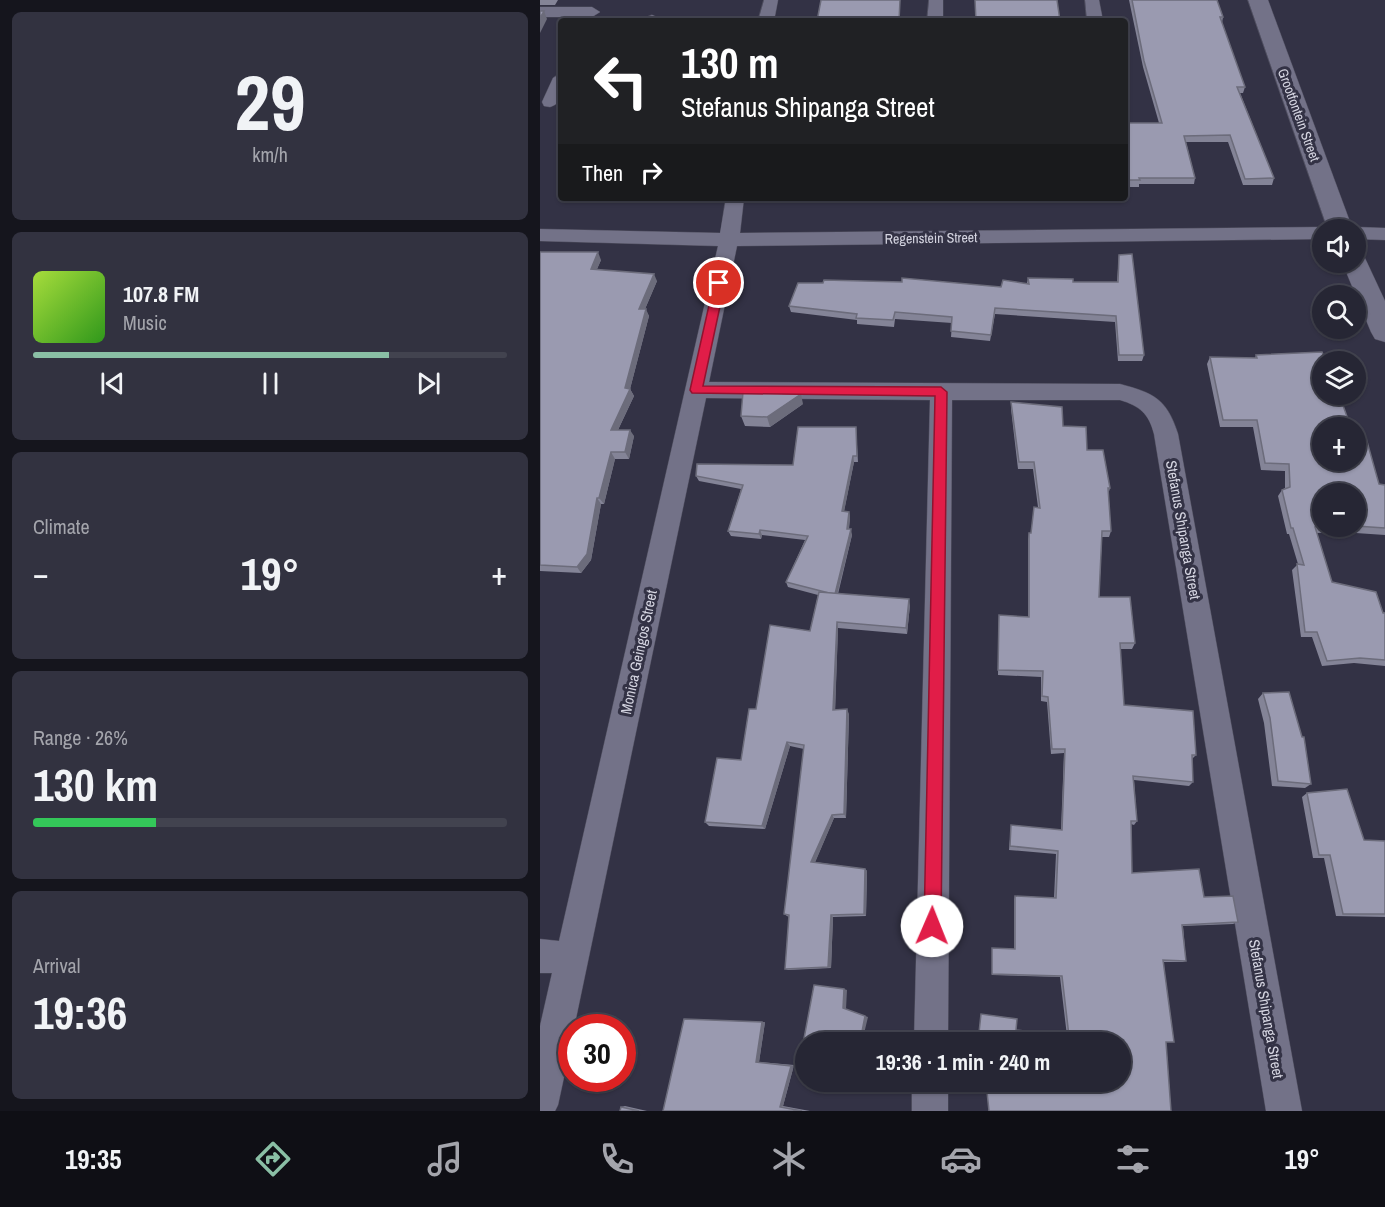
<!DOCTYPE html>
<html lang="en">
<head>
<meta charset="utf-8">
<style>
	body { margin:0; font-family:"Archivo Narrow",sans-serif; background:#323240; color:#f1f3f6; height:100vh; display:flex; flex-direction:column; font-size:22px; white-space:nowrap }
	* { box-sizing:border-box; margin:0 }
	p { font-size:20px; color:#a4a5ac }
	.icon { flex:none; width:33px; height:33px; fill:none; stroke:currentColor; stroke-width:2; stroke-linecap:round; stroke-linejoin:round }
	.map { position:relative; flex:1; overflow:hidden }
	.side { display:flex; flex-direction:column; gap:12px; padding:12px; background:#15151d; width:540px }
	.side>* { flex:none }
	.top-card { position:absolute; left:18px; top:18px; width:570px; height:183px; border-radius:6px; box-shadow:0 2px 4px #0004,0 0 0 2px #42434f; background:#202124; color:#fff; overflow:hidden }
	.controls { position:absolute; left:772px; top:219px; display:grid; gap:12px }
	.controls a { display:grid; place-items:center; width:54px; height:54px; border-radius:50%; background:#262634; box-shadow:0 2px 4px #0004,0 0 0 2px #42434f; font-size:30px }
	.speed { position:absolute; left:18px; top:1014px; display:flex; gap:12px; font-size:30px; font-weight:700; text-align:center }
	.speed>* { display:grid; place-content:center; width:78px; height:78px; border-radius:50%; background:#262634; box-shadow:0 2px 4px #0004,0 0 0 2px #42434f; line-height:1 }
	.speed .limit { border:9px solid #d22; background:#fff; color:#111 }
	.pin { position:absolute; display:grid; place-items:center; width:51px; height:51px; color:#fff; margin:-26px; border:3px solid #fff; border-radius:50%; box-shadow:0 2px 6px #0007 }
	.me { position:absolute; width:66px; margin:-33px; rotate:1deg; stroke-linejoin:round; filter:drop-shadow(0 0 4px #0008) }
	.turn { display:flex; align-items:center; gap:21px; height:126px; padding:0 24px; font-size:27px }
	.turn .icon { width:78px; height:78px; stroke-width:2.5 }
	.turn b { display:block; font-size:42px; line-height:51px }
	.then { display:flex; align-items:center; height:57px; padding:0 24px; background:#0003; gap:12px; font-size:22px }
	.big { font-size:45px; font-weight:700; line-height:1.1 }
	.side .card { flex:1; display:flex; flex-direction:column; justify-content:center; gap:9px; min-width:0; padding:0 21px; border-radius:9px; background:#323240 }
	.side .dial { align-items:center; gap:0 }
	.dial b { font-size:78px; line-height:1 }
	.song { display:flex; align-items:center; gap:18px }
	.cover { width:72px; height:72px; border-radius:9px; background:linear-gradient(135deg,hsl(80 70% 55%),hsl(110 70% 35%)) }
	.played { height:6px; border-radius:3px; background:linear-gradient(90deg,#8abfa5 75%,#42434f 75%) }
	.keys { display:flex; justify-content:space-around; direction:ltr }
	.heat { display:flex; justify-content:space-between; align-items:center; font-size:33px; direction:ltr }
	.charge { height:9px; border-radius:4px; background:linear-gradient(90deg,#34c759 26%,#42434f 0) }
	.trip { position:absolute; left:255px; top:1032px; width:336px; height:60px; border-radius:30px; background:#262634; box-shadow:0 2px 4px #0004,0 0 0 2px #42434f; font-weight:700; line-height:60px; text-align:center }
	.tab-bar { display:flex; height:96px; justify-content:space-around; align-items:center; background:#0f0f15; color:#a4a5ac }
	.tab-bar .icon { width:42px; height:42px }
	.tab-bar .current { color:#8abfa5 }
	.tab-bar b { font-size:27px; color:#f1f3f6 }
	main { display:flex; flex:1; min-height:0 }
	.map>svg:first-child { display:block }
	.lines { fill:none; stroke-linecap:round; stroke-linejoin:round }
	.minor-casing { stroke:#4f4e5e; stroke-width:1 }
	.tertiary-casing { stroke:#4f4e5e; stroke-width:1 }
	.minor { fill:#737288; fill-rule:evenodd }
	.tertiary { fill:#737288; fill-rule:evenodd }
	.wall { fill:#848497; fill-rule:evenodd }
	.shaded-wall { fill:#6c6c7b }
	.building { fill:#9a9ab0; stroke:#6c6c7b; stroke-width:1.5 }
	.route { fill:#e11d48; stroke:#92132f; stroke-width:1.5 }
	.labels { text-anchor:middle; stroke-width:6; stroke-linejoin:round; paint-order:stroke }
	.far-street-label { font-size:14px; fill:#d5d5e1; stroke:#333245 }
	.street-label { font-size:15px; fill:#d5d5e1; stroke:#333245 }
</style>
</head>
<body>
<main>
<section class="side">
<div class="card dial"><b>29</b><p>km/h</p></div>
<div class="card">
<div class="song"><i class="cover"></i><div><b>107.8 FM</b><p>Music</p></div></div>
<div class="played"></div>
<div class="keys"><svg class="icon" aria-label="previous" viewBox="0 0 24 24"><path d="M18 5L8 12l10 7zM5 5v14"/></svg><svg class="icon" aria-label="pause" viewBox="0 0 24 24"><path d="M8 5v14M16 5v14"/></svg><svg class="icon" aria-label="next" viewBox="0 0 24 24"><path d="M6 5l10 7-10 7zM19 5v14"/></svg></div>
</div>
<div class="card"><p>Climate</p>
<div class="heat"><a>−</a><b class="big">19°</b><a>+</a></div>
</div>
<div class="card"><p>Range · 26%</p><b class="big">130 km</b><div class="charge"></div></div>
<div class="card"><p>Arrival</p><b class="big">19:36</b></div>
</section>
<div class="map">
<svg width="845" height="1111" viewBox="0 0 845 1111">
	<rect width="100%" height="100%" fill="#333245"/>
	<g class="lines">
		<g class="minor-casing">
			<g id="minor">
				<path d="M224,0H238L234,21H218Z"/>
				<path d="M389,0H403V21H387Z"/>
				<path d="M545,0H559L563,21H547Z"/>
				<path d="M0,7H52L60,12L52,17H0Z"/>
				<path d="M112,15L117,17L120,21H104L107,17Z"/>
				<path d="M21,73C21,85 25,103 10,107L4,106L2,102L13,78Z"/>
				<path d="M186,198H204L200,233L783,227L790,230H783V239L197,246L169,382L580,384C614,393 627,399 638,434L762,1111H726L614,434C609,414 600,406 580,400H412L408,1042H374L390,400L166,398L34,1028H32V1040L18,1105L15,1111H0V1026L12,973H0V939L19,941L178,246L0,241V229L180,233Z"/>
				<path d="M816,227L845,228V240L816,239V230H809Z"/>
				<rect x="372" y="1082" width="36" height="29"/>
			</g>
		</g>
		<g class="tertiary-casing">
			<g id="tertiary">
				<path d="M708,0H728L813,230H788Z"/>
				<path d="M816,254L824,256L845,301V342L835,339L831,332L802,262H816Z"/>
			</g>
		</g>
		<use href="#minor" class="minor"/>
		<use href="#tertiary" class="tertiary"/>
	</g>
	<g class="wall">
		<path d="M0,0H18L15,5H0Z"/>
		<path d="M589,0H677L683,17L682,23L705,87L703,93H700L734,178L732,185H703L688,142H646L655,178L654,184H599V187H585V123H619L603,67Z"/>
		<path d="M0,252L61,260L57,269L117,281L105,309L109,316L90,389L94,396L78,430L94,436L89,459H75L64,504H61L51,560L41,573L0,571Z"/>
		<path d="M579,255L604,355L602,361H578L575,322L455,314L450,341L411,337L412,323L355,319L354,327L317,324V320L251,312L249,306L461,287L487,283L488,278L533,282H577Z"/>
		<path d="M716,355L783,428L839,484L845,485V535L801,532L777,533L792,582L845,613V666L814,663L782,666L772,637H761L752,570L758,564L749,534H747L738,496L742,490L745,488V471L721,470L713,427H680L667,364L670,357L715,358ZM816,494V526H783Z"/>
		<path d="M471,402L523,426L547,450L570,488L568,495L571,531L569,537H562L559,597L595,643L592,649H580L584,705L656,755L652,759L653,782L649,786L594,780L597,821L594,825L591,824L592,873L664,897L698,922L693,924L643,926L646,961L643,962H624L626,1042L631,1111L476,1030L527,1036L520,977L452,975V948L474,949V899L475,896L514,898L516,854L469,850L471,828V825L521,830L524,753L511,754L507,702L501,701V677L458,675L459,615L488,617V539L489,533H491L498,507L493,469H478L471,409Z"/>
		<path d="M263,404L230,427L205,426L201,416Z"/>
		<path d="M316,427L318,462H314L304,511L309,512L310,517L309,529L312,535L298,594L370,605L367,634L298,628L295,710L309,714L306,818H294L275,862L325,869L327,871L326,916L293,917L291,968L248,970L245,969L249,917L247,916L244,914L264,749L250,746L225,829L169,826L165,822L201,760L216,709L270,631L278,595L248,587L246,582L265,540L222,535L221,539L191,536L188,531L201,489L159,481L156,476L253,465Z"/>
		<path d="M723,693L771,784L765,788L732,786L724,723L718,699Z"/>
		<path d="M767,793L824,840L845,841V917L796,916L784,858H773L762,797Z"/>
		<path d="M225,1022L219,1062L254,1065L243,1106L270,1111H123Z"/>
		<path d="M85,1106L107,1111H80L81,1107Z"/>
	</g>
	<g class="shaded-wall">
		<path d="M4,11L7,19L0,33V18Z"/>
		<path d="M58,252L61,260L54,276L51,269Z"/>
		<path d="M114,274L117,281L102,316L99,309Z"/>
		<path d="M106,309L109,316L90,389L94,396L75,436L71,430L85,388Z"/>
		<path d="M261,394L263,404L230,427L227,417Z"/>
		<path d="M90,430L94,436L89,459L85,452Z"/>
		<path d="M71,452L75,459L64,504L59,498Z"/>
		<path d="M313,456L314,462L303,517L302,511Z"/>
		<path d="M57,498L61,504L51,560L41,573L37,567Z"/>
		<path d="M309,512L310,517L308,535L307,529Z"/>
		<path d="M311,529L312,535L296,599L295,595Z"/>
		<path d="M220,530L222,535L221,539L219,534Z"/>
		<path d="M369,599L370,605L367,634L366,628Z"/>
		<path d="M297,622L298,628L295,715L293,710Z"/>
		<path d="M307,709L309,714L306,818L304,814Z"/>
		<path d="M247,742L250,746L225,829L222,826Z"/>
		<path d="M292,815L294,818L274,865L271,862Z"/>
		<path d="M325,869L327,871L326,916L324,914Z"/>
		<path d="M291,915L293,917L291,968L288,967Z"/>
		<path d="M304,989L307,990L306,1009L328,1017L322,1042H320L303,1008Z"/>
		<path d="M222,1022H225L219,1062H216Z"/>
		<path d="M254,1065L243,1106L240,1107L251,1066Z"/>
	</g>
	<g class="building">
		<path d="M281,0H360L359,21H277Z"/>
		<path d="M435,0H517L520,21H436Z"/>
		<path d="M592,0H677L683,17H680L705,87H697L734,178L705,179L690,135L644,136L655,178H599L600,180H585V123H622L604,61Z"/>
		<path d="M0,11H4L0,18Z"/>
		<path d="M0,252H58L51,269L114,274L99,309H106L85,388L90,389L71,430H90L85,452H71L59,498H57L47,554L37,567L0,565Z"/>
		<path d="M592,254L604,355H579L576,316L455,308L451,335L411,331L412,317L355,312L353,320L316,318L317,314L249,306L258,283H283L284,280L362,282V278L461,287L463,280L489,284L488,278L533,279V282H578L579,255Z"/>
		<path d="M782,352L786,362H783V394H799L811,428H783V460H816V438H826L839,484L845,485V528L816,526V494H783V526L775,527L792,582L836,592L843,613H845V660L820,658L787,661L777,632H765L757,564L764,565L753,528H751L742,490L750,487L749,464L725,463L717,420H683L670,357L717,358L716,355Z"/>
		<path d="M203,392L261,394L227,417L201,416Z"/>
		<path d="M471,402L522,407L523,426L546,427L547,450H563L570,488H568L571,531H562L559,597H590L595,643H580L584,705L653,711L656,755H652L653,782L593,776L597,821H591L592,873L659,869L664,897L693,896L698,922L642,925L646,961L623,960L634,1042H626L631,1111H449L446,1082H580V1042H438L441,1014L477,1019L476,1030L529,1036L522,976L452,974V948L475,949V896L516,898L518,851L470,846L471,825L522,830L525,749H512L508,697L502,696L503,671L458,670L459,615L489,617V533H491L494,507L500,508L494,462H479Z"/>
		<path d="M258,427H316L317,456H313L302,511L309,512L307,529H311L295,594L289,593L246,582L268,536L220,530L219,534L188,531L203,485L156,476L157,464L253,465Z"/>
		<path d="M279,592L369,599L366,628L297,622L293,710L307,709L304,814L292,815L271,862L325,869L324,914L291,915L288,967L245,969L249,915L244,914L264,745L247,742L222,826L165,822L177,758L201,760L209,709H216L230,625L270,631Z"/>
		<path d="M749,692L762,737H764L771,784L738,781L730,718L723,693Z"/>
		<path d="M807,789L824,840L845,841V914H803L790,855H779L767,793Z"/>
		<path d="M274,985L304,989L303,1008L325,1016L320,1042H266V1045L263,1044Z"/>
		<path d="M144,1019L222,1022L216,1062L251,1066L240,1107L262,1111H123Z"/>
		<path d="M81,1107L99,1111H80Z"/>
	</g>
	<path class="route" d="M179,279L185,283L163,386L401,387L407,392L401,926L399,932L392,935L386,932L384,926L395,396L152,393L150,390L174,283Z"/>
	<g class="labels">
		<g class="far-street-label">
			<text transform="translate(759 115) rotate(70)" y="5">Grootfontein Street</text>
			<text transform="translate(391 238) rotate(-1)" y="5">Regenstein Street</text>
		</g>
		<g class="street-label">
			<text transform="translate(643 530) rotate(80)" y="5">Stefanus Shipanga Street</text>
			<text transform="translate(99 652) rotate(-78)" y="5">Monica Geingos Street</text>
			<text transform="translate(726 1009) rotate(80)" y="5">Stefanus Shipanga Street</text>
		</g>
	</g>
</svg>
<div class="controls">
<a><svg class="icon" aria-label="sound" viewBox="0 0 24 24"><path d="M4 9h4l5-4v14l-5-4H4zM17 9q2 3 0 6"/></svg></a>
<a><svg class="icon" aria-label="search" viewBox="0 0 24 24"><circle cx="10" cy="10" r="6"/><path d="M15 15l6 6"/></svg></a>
<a><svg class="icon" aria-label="layers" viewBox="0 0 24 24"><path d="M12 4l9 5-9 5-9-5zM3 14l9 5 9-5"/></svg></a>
<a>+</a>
<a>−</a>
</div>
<div class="speed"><div class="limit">30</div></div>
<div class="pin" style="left:179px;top:283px;background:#d93025"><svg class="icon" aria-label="arrive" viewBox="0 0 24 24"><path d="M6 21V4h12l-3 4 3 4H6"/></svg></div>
<svg class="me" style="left:392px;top:926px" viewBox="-20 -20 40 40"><circle r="19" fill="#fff"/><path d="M0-13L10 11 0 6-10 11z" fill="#e11d48"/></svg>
<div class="trip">19:36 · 1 min · 240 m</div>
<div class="top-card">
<div class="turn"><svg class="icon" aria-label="left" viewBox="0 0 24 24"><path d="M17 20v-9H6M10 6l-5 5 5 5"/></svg><div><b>130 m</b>Stefanus Shipanga Street</div></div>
<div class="then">Then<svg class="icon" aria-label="right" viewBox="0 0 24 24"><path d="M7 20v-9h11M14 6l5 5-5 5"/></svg></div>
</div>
</div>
</main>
<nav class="tab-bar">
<b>19:35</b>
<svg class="icon current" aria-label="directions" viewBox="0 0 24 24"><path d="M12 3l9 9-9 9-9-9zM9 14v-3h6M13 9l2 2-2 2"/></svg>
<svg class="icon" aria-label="music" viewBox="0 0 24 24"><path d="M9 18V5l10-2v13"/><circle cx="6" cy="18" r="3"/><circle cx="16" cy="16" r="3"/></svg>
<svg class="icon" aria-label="phone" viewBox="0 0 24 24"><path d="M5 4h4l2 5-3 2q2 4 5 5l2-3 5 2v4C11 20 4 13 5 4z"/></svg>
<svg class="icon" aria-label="climate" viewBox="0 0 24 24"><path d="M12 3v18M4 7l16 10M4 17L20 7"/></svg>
<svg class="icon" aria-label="car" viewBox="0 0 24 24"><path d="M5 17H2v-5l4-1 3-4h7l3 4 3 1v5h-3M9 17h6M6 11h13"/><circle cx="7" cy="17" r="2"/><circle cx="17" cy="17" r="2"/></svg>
<svg class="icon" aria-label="filters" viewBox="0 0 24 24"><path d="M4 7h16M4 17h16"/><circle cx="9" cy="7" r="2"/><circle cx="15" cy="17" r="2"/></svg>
<b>19°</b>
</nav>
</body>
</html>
